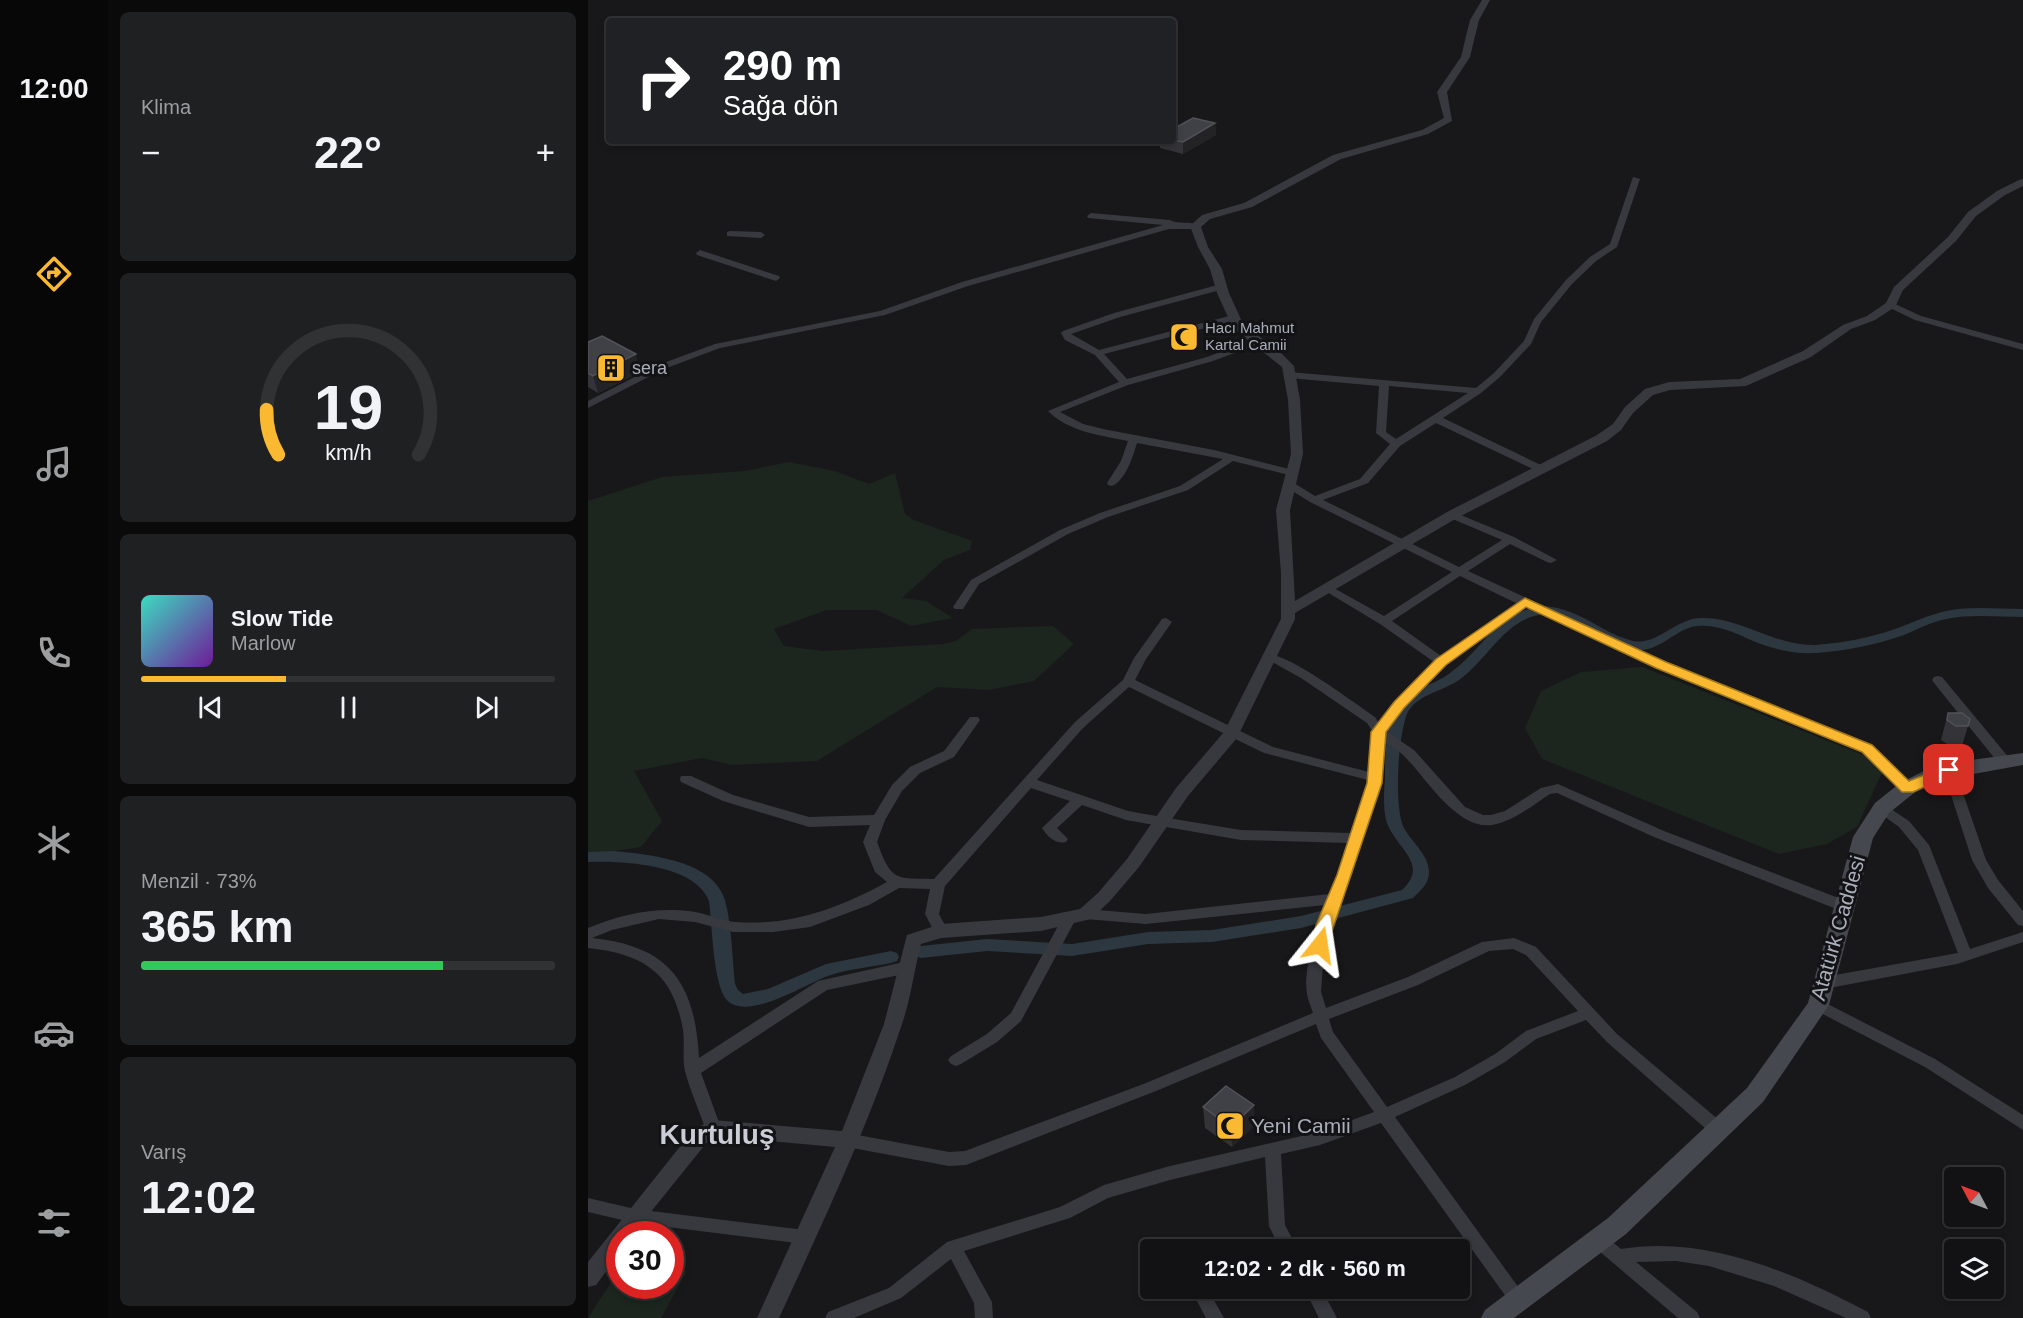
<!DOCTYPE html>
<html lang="tr">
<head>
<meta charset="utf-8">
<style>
	body { margin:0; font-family:Arial,sans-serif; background:#1f2022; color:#f1f3f6; height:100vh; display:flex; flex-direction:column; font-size:22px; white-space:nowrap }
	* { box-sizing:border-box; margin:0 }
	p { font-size:20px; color:#9c9ea0 }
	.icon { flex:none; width:33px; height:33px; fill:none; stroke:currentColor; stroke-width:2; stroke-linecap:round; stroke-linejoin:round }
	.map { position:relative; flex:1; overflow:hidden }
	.sheet { display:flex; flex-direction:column; gap:12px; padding:12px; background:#0a0a0b; width:480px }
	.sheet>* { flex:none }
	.banner { position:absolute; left:18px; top:18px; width:570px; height:126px; border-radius:6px; box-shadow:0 3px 9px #0003,0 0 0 2px #313234; background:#202124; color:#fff; overflow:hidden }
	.needle { width:39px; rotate:311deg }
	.controls { position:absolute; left:1356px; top:1167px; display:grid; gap:12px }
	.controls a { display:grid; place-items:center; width:60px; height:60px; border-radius:6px; background:#121214; box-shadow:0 3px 9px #0003,0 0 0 2px #313234; font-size:30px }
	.speed { position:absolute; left:18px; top:1221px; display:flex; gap:12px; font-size:30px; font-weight:700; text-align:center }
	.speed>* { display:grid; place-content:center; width:78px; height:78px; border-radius:50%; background:#121214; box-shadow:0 3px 9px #0003,0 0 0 2px #313234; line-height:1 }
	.speed .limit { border:9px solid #d22; background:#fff; color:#111 }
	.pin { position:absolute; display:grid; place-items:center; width:51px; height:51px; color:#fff; margin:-26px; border-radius:12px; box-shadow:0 3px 9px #0006 }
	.me { position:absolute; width:66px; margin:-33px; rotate:15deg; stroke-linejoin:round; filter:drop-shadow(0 0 4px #0008) }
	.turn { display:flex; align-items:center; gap:21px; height:126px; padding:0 18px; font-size:27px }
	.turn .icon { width:78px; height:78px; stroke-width:2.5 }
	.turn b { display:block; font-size:42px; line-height:51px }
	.big { font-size:45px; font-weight:800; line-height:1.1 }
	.sheet .widget { flex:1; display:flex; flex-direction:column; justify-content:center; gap:9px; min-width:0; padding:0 21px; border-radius:9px; background:#1f2022 }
	.sheet .dial { align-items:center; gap:0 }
	.dial svg { height:156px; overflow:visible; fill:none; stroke:#313234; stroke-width:7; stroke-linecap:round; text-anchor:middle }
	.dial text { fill:#f1f3f6; stroke:none }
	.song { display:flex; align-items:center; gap:18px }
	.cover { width:72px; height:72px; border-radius:9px; background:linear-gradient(135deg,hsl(170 70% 55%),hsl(280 70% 35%)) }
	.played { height:6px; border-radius:3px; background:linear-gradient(90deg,#fab930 35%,#313234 35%) }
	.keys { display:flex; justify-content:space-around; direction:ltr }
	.heat { display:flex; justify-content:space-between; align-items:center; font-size:33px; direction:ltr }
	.charge { height:9px; border-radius:4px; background:linear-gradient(90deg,#34c759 73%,#313234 0) }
	.trip { position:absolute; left:552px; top:1239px; width:330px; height:60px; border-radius:6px; background:#121214; box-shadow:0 3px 9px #0003,0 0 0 2px #313234; font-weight:800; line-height:60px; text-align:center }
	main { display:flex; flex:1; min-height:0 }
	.dock { display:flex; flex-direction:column; width:108px; justify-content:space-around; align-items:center; background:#070708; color:#9c9ea0 }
	.dock .icon { width:42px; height:42px }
	.dock .on { color:#fab930 }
	.dock b { font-size:27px; color:#f1f3f6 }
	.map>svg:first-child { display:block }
	.green { fill:#1d251f }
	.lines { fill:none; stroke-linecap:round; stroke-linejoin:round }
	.canal { fill:#2d373f; fill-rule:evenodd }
	.minor { fill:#38393f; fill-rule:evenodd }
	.tertiary { fill:#38393f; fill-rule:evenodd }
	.secondary { fill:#46484f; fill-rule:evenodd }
	.wall { fill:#343438 }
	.shaded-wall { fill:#232326 }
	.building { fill:#404146; stroke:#515258; stroke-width:1.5 }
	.route { fill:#fab930; stroke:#a2781f; stroke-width:1.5 }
	.labels { text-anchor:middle; stroke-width:6; stroke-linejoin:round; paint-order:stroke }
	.far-poi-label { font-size:15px; fill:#a9aeba; stroke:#131315; text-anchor:start }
	.poi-label { font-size:18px; fill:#a9aeba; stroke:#131315; text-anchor:start }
	.near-street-label { font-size:21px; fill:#a9aeba; stroke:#131315 }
	.near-poi-label { font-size:21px; fill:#a9aeba; stroke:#131315; text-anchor:start }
	.near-district-label { font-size:28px; font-weight:bold; fill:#cbcdd6; stroke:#131315 }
</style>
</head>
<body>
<main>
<nav class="dock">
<b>12:00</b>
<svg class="icon on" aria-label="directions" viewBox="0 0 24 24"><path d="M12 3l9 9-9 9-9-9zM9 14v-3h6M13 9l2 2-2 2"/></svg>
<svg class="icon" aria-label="music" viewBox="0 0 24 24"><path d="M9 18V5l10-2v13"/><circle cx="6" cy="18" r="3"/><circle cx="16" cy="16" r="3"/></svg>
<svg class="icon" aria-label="phone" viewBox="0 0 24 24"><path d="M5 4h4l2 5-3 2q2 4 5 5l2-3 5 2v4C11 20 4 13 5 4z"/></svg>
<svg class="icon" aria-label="climate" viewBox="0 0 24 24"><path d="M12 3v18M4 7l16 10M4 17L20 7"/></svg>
<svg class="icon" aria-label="car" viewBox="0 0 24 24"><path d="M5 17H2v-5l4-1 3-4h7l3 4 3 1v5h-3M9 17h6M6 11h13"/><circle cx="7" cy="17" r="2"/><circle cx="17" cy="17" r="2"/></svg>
<svg class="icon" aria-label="filters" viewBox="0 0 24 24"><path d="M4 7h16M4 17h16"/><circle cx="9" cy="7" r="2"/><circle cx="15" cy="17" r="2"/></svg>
</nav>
<section class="sheet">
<div class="widget"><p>Klima</p>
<div class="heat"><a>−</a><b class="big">22°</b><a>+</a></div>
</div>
<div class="widget dial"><svg viewBox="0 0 100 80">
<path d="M14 69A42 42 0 1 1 86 69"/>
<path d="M14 69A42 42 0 0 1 8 46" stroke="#fab930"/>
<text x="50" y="56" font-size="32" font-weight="700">19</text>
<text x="50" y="72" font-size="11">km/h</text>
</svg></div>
<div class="widget">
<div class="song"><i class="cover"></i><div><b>Slow Tide</b><p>Marlow</p></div></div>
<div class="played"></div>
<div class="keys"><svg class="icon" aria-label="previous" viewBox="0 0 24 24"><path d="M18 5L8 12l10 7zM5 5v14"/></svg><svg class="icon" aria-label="pause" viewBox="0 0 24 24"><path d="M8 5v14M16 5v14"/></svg><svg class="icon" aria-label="next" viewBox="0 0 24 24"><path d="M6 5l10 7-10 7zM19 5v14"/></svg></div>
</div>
<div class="widget"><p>Menzil · 73%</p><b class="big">365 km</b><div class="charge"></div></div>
<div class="widget"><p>Varış</p><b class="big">12:02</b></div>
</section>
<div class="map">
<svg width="1435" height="1318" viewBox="0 0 1435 1318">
	<rect width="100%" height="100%" fill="#18181a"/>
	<g class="green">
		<path d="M201,462L247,471L281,484L307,473L317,514L326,520L384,541L382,550L356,560L314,598L338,601L365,618L323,626L289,610H239L186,629L196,646L235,651L356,644L368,641L384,629L465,626L486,644L446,681L401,690L349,687L229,761L143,765L114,758L46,771L74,821L53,847L0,855V501L74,477L157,471Z"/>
		<path d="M1054,667L1298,764L1269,827L1239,844L1191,854L954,759L937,728L953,691L993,672Z"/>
		<path d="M83,1267L99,1271L73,1318H0L31,1270L32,1286H82Z"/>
	</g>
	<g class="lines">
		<g class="canal">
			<path d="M957,606C995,610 1013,633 1045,641C1069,646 1088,618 1113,618C1153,617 1186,646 1227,645C1254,643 1281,638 1307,629C1324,623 1340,615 1358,611C1383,606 1410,609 1435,609V617C1410,617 1383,614 1358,619C1343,622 1330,629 1316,635C1288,645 1257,651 1228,653C1208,654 1189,650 1170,643C1151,635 1131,624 1110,626C1088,628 1074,650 1052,650C1014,649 985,605 946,616C914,625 897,662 871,680C856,691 827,695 819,714C810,737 806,803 815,826C822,841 841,854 841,872C841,884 832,891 825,898L713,928L624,942L560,944L484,956L399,951L333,958L327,956L325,952L327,948L333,946L399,939L484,944L560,932L624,930L713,916L814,890C843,863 806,848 798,820C795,807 796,791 797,778C797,756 797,726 809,707C821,688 846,686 862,673C885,657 899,632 922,617C933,610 945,608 957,606Z"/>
			<path d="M27,851C62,855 125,860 137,900C144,926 144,957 147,984L150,990L155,994L180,989L238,964L303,951L309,953L311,957L309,961L303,963C283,967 260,969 240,976C217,984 153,1026 136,996C125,977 124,924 121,901C107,864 34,861 0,862V852Z"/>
		</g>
		<g class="minor">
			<path d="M1045,177L1052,179L1029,247L1008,261L984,284L953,322L943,344L912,377L893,393L855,418L957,467L958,469L957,471H949L848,423L812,446L780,483L735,500L871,567L914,540L860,517L859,515L860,513H868L926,537L969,560L963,563L959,562L922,544L880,571L1077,662L1283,745L1326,788L1324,791H1314L1275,751L1069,668L938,607L857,665L815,708L798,731L826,750L877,807L895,815H903L917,811L953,788L970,784L1076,831L1261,902L1263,906L1261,910L1256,911L1251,910L1066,837L969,793L962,794C944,806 926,821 904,825C870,830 840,781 819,759C813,752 804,747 796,742L794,778L764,875L743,925L735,965L733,992L738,1008L820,977L894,942L926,938L948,947L1029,1034L1138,1126L1140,1131L1138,1136L1132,1138L1126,1136L1019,1042L998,1020L948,1039L917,1062L877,1085L807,1117L936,1295L939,1300L936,1305L930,1308L924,1305L793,1123L732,1145L693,1154L697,1225L710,1250H693L681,1226L677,1157L582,1180L520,1198L482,1218L376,1251L404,1302L405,1318H387L386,1303L363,1259L313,1298L266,1318H237L240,1312L301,1288L359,1242L472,1207L516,1185L582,1166L731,1132L786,1112L733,1038L728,1024L568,1091L378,1165L361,1166L259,1147L253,1145L251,1140L253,1135L259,1133L361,1152L377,1151L558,1083L725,1013C723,1007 720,1000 719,994C715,971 728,927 737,905L558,924L497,919L492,918L490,914L492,910L497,909L558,914L742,894L760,843L653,840L538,820L494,805L469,828L480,839L478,842C468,845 459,836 454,828L482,801L443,788L357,886L351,914L360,931L358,935L353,936L348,935L337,914L342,889L311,888L281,905L222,927L185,932H145L107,922L71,919L24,930L4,938C82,946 107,983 111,1058L230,981L316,962L321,964L323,968L321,972L316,974L239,990L113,1073L133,1128L131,1133L125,1135L119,1133L117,1128C111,1109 102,1091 97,1071C94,1058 97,1044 95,1030C85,972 55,954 0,948V928C33,914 71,906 107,912C120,914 133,921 147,922C204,926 249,909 299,882L287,872L275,842L282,825L221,827L135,801L93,782L92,779L93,776H103L145,795L221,817L286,815L304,785L322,767L356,751L382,717H390L392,720L366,757L332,773L314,791L297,820L289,842C304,882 307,878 346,879L487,722L535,680L546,658L574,619L578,618L584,622L558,659L547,680L685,747L781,772L785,732L779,723L713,678L677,658L679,655C698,651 769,705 787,717L791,723L807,702L846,662L792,624L734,589L740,586L744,587L796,616L864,572L722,502L698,487L697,485L698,483H706L727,496L772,479L802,444L788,433L791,386L701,378L696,375L701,372L888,388L906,373L936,341L946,319L978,280L1002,257L1022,244ZM801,386L880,393L808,439L798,432ZM872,576L928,603L853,656L804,621ZM541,687L676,753L780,780L763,833L653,830L574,817L540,811L449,780L495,728ZM925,949L938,955L990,1011L938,1031L907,1054L867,1077L799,1107L745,1032L741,1019L830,985L901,951Z"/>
			<path d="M503,213L582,220C590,225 603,220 611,226L607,229H581L380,286L297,315L132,348L76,369L0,408V401L70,365L127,344L292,311L374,282L575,225L500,218L499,216Z"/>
			<path d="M142,231L173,232L177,235L173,238L139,236V232Z"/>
			<path d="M112,250L191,276L192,278L188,281L185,280L109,255L108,253Z"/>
			<path d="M633,284L637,287L636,289L532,317L483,334L511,350L645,315L650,318L648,320L516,354L539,379L619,357L667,339H673V343L625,361L540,385L472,412L495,424L515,429L626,450L709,471L710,473L709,475L705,476L645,461L600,490L520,517L480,534L391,584L375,609H367L365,607L383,580L472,530L512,513L592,486L635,459L549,443C545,456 538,480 524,486L520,485L519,483L533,461L540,441C514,436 479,431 460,411L531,382L507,355L477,340L473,333L475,331L526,313Z"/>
			<path d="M1303,302L1333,316L1435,344V350L1327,320L1300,307L1298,305Z"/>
			<path d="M1350,676L1354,677L1422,759L1423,762L1422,765H1412L1346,683L1344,680L1346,677Z"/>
			<path d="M1361,766L1367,770L1398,860L1410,880L1435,911V926L1430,925L1400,888L1384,860L1355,770Z"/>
			<path d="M1294,803L1321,821L1341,845L1382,949L1435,932V942L1369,964L1236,989L1231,987L1229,983L1231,979L1236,977L1370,953L1330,850L1311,827L1289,811L1287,808L1289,805Z"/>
			<path d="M482,912L487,913L489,917L433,1021L409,1042L373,1064L368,1066L363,1064L360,1060L363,1056L399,1034L423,1013L477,913Z"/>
			<path d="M1230,999L1347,1059L1435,1115V1130L1337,1067L1225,1009L1223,1005L1225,1001Z"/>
			<path d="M0,1198L47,1209L217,1230L223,1232L225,1237L223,1242L217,1244L47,1223L0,1212Z"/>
			<path d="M1010,1233L1016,1235L1033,1249C1118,1235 1207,1273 1280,1312L1283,1318H1258L1186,1286L1121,1266L1088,1261L1048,1262L1109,1312L1112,1318H1090L1004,1245L1002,1240L1004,1235Z"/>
			<path d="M602,1288H619L636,1318H618Z"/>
			<path d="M716,1288H733L749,1318H731Z"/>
		</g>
		<path class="tertiary" d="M894,0H902L891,20L882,57L859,92L864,121L840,134L753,159L664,207L622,219L613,227L620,247L634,269L641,293L656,326L688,348L706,366L712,400L715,454L702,510L707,601L859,512L1009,435L1025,424L1037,407L1057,389L1081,382L1152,379L1215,351L1255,325L1279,316L1298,303L1306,287L1360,237L1380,212L1409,191L1431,180L1435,179V186L1417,195L1388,216L1368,241L1315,290L1307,307L1287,320L1263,329L1223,357L1158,386L1082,390L1065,395L1045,413L1033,430L1019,441L869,518L707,613V619L649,738L600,796L551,867L522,901L503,919L453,931L353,938L333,944C326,971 323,998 314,1024C281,1125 235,1222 191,1318H169L247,1147L128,1136L120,1141L45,1234H32V1253L8,1285L0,1287V1262L106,1129L125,1120L254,1131L296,1024L319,935L353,924L453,917L492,909L510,893L539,859L588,788L636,732L693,619V573L688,510L703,454L700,400L694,367L645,328L629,293L622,269L610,247L602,226L614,215L656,203L745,155L834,130L856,118L849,92L873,57L882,20Z"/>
		<path class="secondary" d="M1435,753V765L1352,780L1326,793L1301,813L1285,838L1241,1005L1175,1102L1038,1234L926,1318H893L897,1310L1020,1218L1159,1088L1220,1003L1265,837L1287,803L1312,783L1338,770L1361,763Z"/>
	</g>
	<g class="wall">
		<path d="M627,123L628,135L595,154L572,148V141H585V129Z"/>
		<path d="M0,342L52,372L10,393L0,387Z"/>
		<path d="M1360,713L1382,719L1374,746H1362L1353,740Z"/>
		<path d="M615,1107L667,1125L644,1147L617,1128Z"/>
	</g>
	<g class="shaded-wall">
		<path d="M627,123L628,135L595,154V142Z"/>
		<path d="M48,354L52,372L10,393L5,376Z"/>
		<path d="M666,1105L667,1125L644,1147L643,1127Z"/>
	</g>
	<g class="building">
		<path d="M605,118L627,123L595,142L585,140V129Z"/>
		<path d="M14,336L48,354L5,376L0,373V342Z"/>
		<path d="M1360,713H1374L1382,719L1380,726H1368L1359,720Z"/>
		<path d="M638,1086L666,1105L643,1127L615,1107Z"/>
	</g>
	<path class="route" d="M937,598L1078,662L1284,745L1321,781L1361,765L1368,770L1366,774L1325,792H1314L1274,752L1068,668L938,607L858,665L816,708L798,732L794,783L738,949H727L724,945L728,925L749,875L779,783L783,732L806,702L848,659Z"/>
	<defs>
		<g id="mosque-square" transform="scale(1.5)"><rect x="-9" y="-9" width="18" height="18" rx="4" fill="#fab930" stroke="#131315"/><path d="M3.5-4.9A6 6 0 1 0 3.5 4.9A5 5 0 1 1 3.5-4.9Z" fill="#111"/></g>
		<g id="building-square" transform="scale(1.5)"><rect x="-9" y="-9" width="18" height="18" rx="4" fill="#fab930" stroke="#131315"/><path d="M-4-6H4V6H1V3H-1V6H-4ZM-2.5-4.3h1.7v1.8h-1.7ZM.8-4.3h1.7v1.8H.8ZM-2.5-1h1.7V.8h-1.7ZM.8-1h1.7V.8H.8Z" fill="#111"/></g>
	</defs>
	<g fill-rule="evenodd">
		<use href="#mosque-square" x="596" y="337"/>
		<use href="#building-square" x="23" y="368"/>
		<use href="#mosque-square" x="642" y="1126"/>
	</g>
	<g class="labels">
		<g class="far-poi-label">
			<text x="617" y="333">Hacı Mahmut<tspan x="617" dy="17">Kartal Camii</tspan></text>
		</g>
		<g class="poi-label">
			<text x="44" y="374">sera</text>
		</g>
		<g class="near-street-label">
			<text transform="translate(1250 928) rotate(-74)" y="7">Atatürk Caddesi</text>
		</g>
		<g class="near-poi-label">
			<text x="663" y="1133">Yeni Camii</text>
		</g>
		<g class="near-district-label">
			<text x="129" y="1144">Kurtuluş</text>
		</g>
	</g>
</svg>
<div class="controls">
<a><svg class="needle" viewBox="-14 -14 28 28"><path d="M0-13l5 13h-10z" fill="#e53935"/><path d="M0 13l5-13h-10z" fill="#9c9ea0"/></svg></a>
<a><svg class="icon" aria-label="layers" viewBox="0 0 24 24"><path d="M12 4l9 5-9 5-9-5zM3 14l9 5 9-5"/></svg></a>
</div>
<div class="speed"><div class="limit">30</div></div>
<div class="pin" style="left:1361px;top:770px;background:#d93025"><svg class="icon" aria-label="arrive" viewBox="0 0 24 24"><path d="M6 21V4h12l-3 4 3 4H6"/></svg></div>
<svg class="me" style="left:732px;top:945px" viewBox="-20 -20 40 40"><path d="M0-17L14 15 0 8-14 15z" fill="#fab930" stroke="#fff" stroke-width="4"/></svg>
<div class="trip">12:02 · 2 dk · 560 m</div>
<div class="banner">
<div class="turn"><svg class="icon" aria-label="right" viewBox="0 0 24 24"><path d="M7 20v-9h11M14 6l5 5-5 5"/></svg><div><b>290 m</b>Sağa dön</div></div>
</div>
</div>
</main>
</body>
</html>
